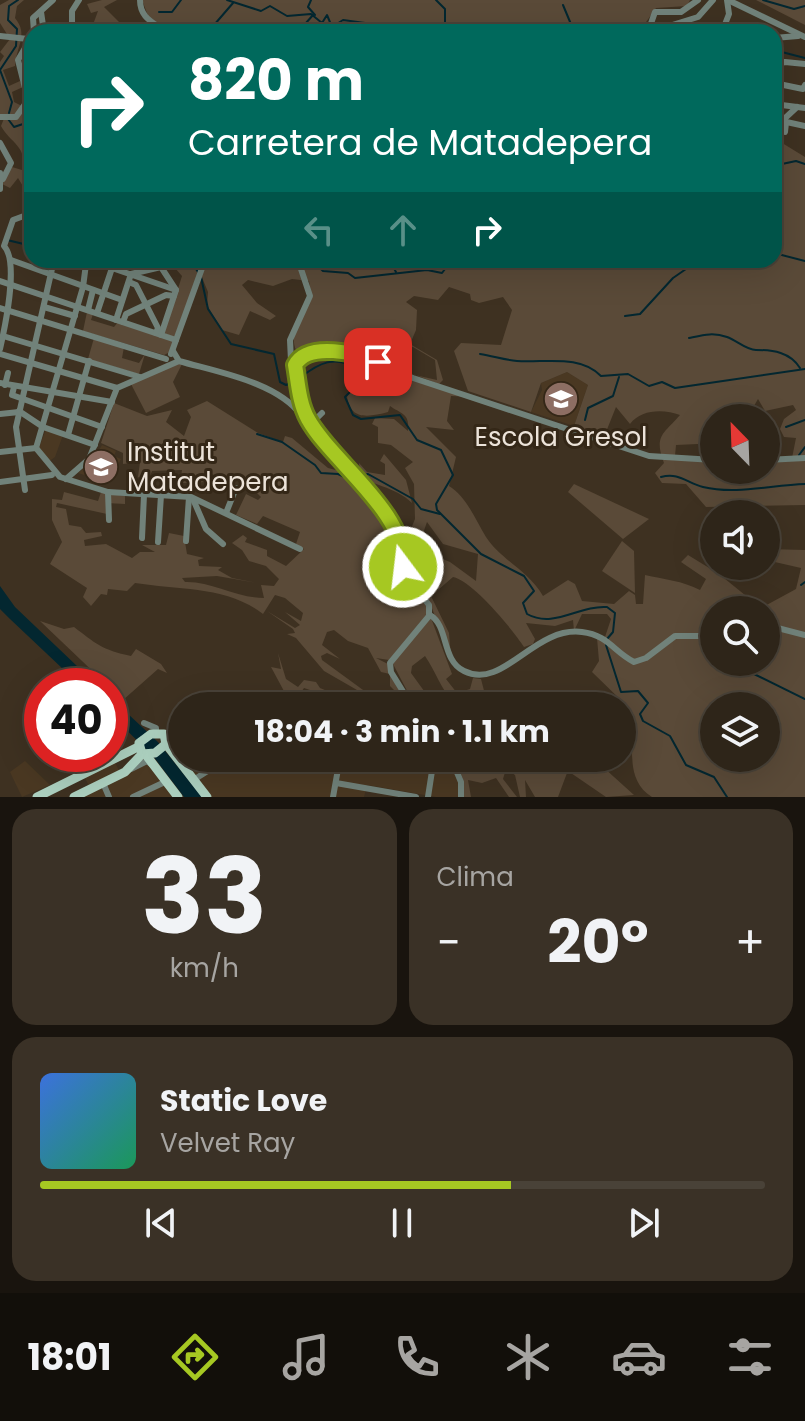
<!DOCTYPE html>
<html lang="es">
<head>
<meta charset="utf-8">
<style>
	body { margin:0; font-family:Poppins,sans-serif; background:#3a3126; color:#f1f3f6; height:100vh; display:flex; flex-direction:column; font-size:30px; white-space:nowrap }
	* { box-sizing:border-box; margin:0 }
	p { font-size:26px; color:#a7a5a2 }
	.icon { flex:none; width:44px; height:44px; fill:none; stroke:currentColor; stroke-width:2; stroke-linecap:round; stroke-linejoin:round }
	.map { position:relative; height:797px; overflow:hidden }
	.details { display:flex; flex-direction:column; gap:12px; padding:12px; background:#19140e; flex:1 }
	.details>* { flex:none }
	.guide { position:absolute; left:24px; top:24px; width:758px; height:244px; border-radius:24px; box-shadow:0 8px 32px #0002,0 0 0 2px #494238; background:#00695c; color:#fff; overflow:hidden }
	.needle { width:52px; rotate:337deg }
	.fabs { position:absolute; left:700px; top:404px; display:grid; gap:16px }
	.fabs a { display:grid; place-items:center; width:80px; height:80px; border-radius:50%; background:#2e2519; box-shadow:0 8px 32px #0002,0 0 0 2px #494238; font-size:40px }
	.speed { position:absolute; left:24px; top:668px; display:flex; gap:16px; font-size:40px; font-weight:700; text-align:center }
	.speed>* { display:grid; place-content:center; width:104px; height:104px; border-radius:50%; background:#2e2519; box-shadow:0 8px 32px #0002,0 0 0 2px #494238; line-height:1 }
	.speed .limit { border:12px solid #d22; background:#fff; color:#111 }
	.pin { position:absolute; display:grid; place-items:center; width:68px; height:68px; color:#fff; margin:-34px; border-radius:16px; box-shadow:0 4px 12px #0006 }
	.me { position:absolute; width:88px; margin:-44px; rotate:345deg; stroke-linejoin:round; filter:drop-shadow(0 0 6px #0008) }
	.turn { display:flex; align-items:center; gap:28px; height:168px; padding:0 32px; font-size:36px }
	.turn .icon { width:104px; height:104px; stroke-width:2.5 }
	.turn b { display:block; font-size:56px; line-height:68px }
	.lanes { display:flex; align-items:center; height:76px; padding:0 32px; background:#0003; justify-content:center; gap:40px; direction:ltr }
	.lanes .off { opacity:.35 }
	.big { font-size:60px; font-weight:700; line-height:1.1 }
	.details .card { flex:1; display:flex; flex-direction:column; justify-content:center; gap:12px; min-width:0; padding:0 28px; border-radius:24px; background:#3a3126 }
	.details .dial { align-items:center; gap:0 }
	.dial b { font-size:104px; line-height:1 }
	.song { display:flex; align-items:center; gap:24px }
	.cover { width:96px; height:96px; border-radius:12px; background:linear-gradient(135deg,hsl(220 70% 55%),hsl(150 70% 35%)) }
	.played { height:8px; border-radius:4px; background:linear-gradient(90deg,#a6c822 65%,#494238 65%) }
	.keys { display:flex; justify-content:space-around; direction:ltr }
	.heat { display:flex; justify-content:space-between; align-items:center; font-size:44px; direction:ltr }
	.details .tiles { flex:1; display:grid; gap:12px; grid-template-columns:1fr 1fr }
	.card:last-child { grid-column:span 2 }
	.trip { position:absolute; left:168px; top:692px; width:468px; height:80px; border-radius:40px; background:#2e2519; box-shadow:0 8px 32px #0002,0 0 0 2px #494238; font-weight:700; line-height:80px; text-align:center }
	.menu { display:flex; height:128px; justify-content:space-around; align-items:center; background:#120f0a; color:#a7a5a2 }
	.menu .icon { width:56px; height:56px }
	.menu .active { color:#a6c822 }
	.menu b { font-size:36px; color:#f1f3f6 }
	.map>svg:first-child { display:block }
	.built { fill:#4a3822 }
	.green { fill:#5a4a38; fill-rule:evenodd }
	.water { fill:#032730 }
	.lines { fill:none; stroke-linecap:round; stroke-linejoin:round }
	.stream { stroke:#032730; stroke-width:2 }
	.minor { stroke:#71827a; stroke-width:6 }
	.major { stroke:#acd0bf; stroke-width:9 }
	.route-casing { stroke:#6c8216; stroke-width:20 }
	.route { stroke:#a6c822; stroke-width:14 }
	.labels { text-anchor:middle; stroke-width:6; stroke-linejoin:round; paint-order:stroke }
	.poi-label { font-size:26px; fill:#ece3d9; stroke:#342717 }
</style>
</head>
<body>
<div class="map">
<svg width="805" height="797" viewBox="0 0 805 797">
	<rect width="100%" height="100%" fill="#3e3121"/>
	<g class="built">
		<path d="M567,372L588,385L574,426L531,412L542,390L541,383Z"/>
		<path d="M46,429L63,435L55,457L48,462L39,448Z"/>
		<path d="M102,445L116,451L114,456L121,459L109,483L78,473L92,462Z"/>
		<path d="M182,735V758H454L463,779L464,797H436L367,785L364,797H202L169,754L181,744L177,737Z"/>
		<path d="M153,756L184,797H71L90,788L84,776L114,761L120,772Z"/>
		<path d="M25,761L50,785L22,797L10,772Z"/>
	</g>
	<g class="green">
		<path d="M9,0H24L17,6L15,18C29,35 16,47 15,66L3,70L9,86L20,81L23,87L12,92L14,102L32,111V201L18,178L10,188L2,184L12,167L22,170C28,146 10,143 1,126L5,116L0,115V62L4,56L0,52L10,39L0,23V5Z"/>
		<path d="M102,0H117L104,7L129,32H114L109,27L105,32L91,30L98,11L91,13L87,4Z"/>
		<path d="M142,0H690L687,6L656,8L639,32H167L150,21Z"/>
		<path d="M756,0H805V25Z"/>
		<path d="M774,138L805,157V456L792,458L796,438L784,437L780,429L784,419L796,410L793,405L765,411L758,399L747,418H714V434L698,444L676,445L675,456L714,461V470H766V463L805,460V505L706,507L686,484L662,483L655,473L664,463C653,435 665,433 680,415C664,409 641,409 630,424L616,407L604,437L574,426L588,385L567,372L541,383L531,412L468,391L454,351L461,343L501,345L512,310L503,297L479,303L471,300L470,294L449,287L438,300L414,296L406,302L417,310L416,330L410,344L437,360L443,380L439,384L343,347L306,354L296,350C286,328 314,305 309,281L292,279L273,286L248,280L242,285L257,303L276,316L270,320L250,311L239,335L222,330L207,305L208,292L201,275L206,260H774ZM386,338L413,347L435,360L437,380L415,375L377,358Z"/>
		<path d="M168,260H203L174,338L164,333L182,276Z"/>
		<path d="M87,312L93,314L91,320L114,327L118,322L173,341L172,351L164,355L83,331Z"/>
		<path d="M94,338L124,347L122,358L139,363L145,354L139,374L88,359Z"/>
		<path d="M176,363L182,364L173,382L180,397L146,413L131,384Z"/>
		<path d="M377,365L393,372L395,386L399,387L408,377L475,397L451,396L447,421L454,430L426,427L456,457L449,486C467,497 476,521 486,537C501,560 528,570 543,596L568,580L575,584L582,601L614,604L629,591L635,595L636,604H643L645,575C663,579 683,581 700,590L706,579L681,562L688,555L719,574L761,608L796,589L801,568L766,560V549L805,550V797H652C617,775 643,729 624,713L628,707L592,672L599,661L597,638L604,640L611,619L607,614H582L574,631L573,620L555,626L526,623L535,639L533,644L524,647C513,630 473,581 453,577L431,596L449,633L451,658L428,598L406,575L403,559V575L424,597L428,613L389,660L376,658L388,664L410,706L390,686V674L381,672L368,648L348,641L334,630L327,632L322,645L340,659L327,653L321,656L322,660L385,706H336L354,700L351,696L325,705L319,693L304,688L297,698L315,706H292L271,667L281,669L278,653L286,679L298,687L304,680L316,682L320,688L337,695L357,690L324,671L296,638L287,634L295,633L293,629L267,611L295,628L300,625L285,612L301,621L303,613L285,598L275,595L263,614C227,586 179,590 135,583L127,591L108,589L107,595L101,594L91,606L83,597L87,588L50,564L62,542L52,520V499L62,500L64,492L98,501L101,492L125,496V504L106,503L107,514L57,503L56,507L66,509L69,525L81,527L86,533L101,532L102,536L84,540L85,546L106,544L132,558L140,552H155L142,545H166L169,533L184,536L187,554L204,558L198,560L199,566L222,567L218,570L232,578L257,583L217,576L182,578L185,582C211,581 236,598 264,598L261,585L274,586L279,579L266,566L249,561L242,550L232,543L243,535L247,538L245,542L267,550V556L286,566L304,549L296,544L300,532L263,516L257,524L236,515L246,494L258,500L261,497L248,484L211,474L206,482L180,483L182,470L152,471L148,481L138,477L140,462L123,464V453L101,443L114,403L147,416L172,410L166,422L184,436L191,417L187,410L207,401L258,433L283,442L285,436L292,438L328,468L351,474L404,546L415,519L414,484L405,468L413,462L391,445L378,443V427L372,424L375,418L394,419L408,431C410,413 401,414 390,406L388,412C369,417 349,421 347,395ZM427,522L443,544L478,554L476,581L450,562L423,551L420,542ZM714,610H766V662H714ZM714,706H766V758H714Z"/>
		<path d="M384,454L406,480L412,503C395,486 368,485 356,473L360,471L359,463L367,472L385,475V464L380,461Z"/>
		<path d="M574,484L649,519L623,539L568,492Z"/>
		<path d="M622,541L634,551L635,593L602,571Z"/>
		<path d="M431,618L452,674L446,679L457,693L470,689L473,678L481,679L488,706H456C440,688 436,672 425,656L412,666L411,673L435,706H415L392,662Z"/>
		<path d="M40,621L64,629L74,627C95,643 102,650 131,656L136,649L161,664L167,673L158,669L123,700Z"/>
		<path d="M454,758H486L492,762L491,758L511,767L515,762L510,758H533L567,773L558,797H535L525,780L526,797H520L515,775L506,769L503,779L517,797H509L496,778L482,783L468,780L471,797H464L463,779Z"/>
		<path d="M579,758H593L634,795L606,797L568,771Z"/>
	</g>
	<g class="water">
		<path d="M0,586L15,607L98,686H81L10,619L0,609Z"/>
		<path d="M110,697L158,742L202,797H184L153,756L110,714Z"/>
	</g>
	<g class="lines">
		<g class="stream">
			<path d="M227,0L261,11L270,6L287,16L311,14L322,23L327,15L332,27L343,20L365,23L368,32"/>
			<path d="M311,0L308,7L315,15"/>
			<path d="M436,0L445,9V23L450,32"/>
			<path d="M763,0L794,9L805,6"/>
			<path d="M563,5L573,29"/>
			<path d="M159,12H172L181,0"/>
			<path d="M208,32L233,3"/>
			<path d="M298,32L313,15"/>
			<path d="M388,32H393"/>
			<path d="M774,50L805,58"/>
			<path d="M9,113L12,102L0,70L16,46L17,29L8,20L9,6L18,0"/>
			<path d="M8,119L14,127L26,123L32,134"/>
			<path d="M32,155V161"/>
			<path d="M774,155L782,164L796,161L805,164"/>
			<path d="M7,240L32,246"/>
			<path d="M774,253L805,261"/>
			<path d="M190,260L198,272"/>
			<path d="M272,260L281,265L286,260"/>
			<path d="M389,260L396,272"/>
			<path d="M481,260L489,263L498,260"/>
			<path d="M736,260L742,265L755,260"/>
			<path d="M305,262L316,264L323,271L348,273L355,278L427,270L442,273L445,269L474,260"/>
			<path d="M201,277L208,309L231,344L274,354L280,382L286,385L295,381"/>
			<path d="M625,316L640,314L673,278L699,260"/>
			<path d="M689,338C703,335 713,332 727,337C736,340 746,350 756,350C773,350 790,352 800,368"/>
			<path d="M480,354C493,356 505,360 517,361C545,363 580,354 601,376L628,374L649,386L662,382L675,388L805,369"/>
			<path d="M301,377C319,363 335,355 356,368L360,382L345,397L353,415L361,419L400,415L417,440L441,450L453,475L436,504L437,510L481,554L524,576L534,591L523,603L527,614C554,629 579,605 607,607L615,613L613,632L607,639"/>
			<path d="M585,420L588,408L613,396L619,377"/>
			<path d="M786,427L805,420"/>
			<path d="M257,434L282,442L315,465L321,473L338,474L355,482"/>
			<path d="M799,455L805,447"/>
			<path d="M362,476L368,474L413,499L421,509L440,514"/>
			<path d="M661,477C679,472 687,483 703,487C736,495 771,485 805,484"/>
			<path d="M801,585L805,582"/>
			<path d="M606,645L621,692L638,691L648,703L640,714L643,721L670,736L686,765L714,777L727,797"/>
			<path d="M712,665L728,672L754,674L805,699"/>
		</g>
		<g class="minor">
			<path d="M79,0L72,11V24L89,32"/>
			<path d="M140,0C140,18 153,22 166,32"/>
			<path d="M728,0L805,37"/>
			<path d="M41,12L44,32"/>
			<path d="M34,32L33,18L53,0"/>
			<path d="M568,32H580"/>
			<path d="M648,32L655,12H681L698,0"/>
			<path d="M670,32L669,26L698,17L713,0"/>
			<path d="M722,32L729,14L727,0"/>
			<path d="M0,36L28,39"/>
			<path d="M774,38L798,36"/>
			<path d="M774,65L785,62L805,64"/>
			<path d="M774,83L803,89L805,85"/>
			<path d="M774,104L805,108"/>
			<path d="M797,107L782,121L805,126"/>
			<path d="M0,117H16L28,100L18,60L32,36"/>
			<path d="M775,129L785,132L786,123"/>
			<path d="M0,143L11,163L3,179"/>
			<path d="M0,173V189"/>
			<path d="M11,260L122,300"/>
			<path d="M0,281L176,340"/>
			<path d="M129,282L136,285L158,328L156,333"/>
			<path d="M44,307L75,316"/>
			<path d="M0,308L166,359"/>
			<path d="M88,310L93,290"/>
			<path d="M97,313L112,268L176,290"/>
			<path d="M116,320L131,274L161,267L176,290L161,335"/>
			<path d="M123,322L126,314L166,295L174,296"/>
			<path d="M3,336L140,377"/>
			<path d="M0,349C5,327 19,261 4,246L13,220L32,213"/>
			<path d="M173,351L179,361C217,372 277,382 301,415"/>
			<path d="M0,354L117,388"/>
			<path d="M171,354L205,260"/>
			<path d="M291,361L343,350L413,378L649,456L714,460"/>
			<path d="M291,361L290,340L310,296L301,269L302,260"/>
			<path d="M296,361L300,393"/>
			<path d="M0,383L112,402"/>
			<path d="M5,385L8,373"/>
			<path d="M14,387L12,395L102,427"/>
			<path d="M300,391L304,416L377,503L401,545L405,574L429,605V616L390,663L391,672L412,706"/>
			<path d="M19,411L43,427L95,445"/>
			<path d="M0,414L19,412"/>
			<path d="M311,424L322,413"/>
			<path d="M68,435L89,361"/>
			<path d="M36,448L60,477L108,492L191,497L300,549"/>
			<path d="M36,448L83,287L86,264"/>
			<path d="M0,452L36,448"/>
			<path d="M766,460L805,458"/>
			<path d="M66,479L89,459L117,388L179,361"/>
			<path d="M0,482L52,475"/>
			<path d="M25,490L16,427L54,260"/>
			<path d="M108,492L109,520"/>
			<path d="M193,499L206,529L223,544"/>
			<path d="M226,513L236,488"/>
			<path d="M142,538L144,495"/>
			<path d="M186,541L189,497"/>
			<path d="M158,542L161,495"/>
			<path d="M430,615C449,626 441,660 464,671C503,691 534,626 582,632C608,635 614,652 634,662L646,658L675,636H714"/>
			<path d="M766,625L805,635"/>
			<path d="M144,723L156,728V733"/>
			<path d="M181,758L177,749L182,740"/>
			<path d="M451,758L461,782V797"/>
			<path d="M131,769L147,761L152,765"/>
			<path d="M195,779L228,758"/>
			<path d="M103,783L109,797"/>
			<path d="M336,783L416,797"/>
			<path d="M133,797L167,781"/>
			<path d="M333,797L340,758"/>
			<path d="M428,797L434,758"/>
		</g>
		<g class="major">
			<path d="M151,734H164L166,744L155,753L142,754L139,743Z"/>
			<path d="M166,744L207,797"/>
			<path d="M146,755L178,797"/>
			<path d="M37,797L138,747"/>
			<path d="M74,797L125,772L142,754"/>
		</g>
	</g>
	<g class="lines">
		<g class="route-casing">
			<path id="route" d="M378,362C357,353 308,341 295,365C298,382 299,403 308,419C331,461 409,514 403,567"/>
		</g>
		<use href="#route" class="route"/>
	</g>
	<defs>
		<g id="school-disc" transform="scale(1.8)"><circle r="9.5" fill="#8d6e63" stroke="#342717"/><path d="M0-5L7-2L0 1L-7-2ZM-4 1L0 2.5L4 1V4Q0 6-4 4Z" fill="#fff"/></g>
	</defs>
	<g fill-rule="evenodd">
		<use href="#school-disc" x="561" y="399"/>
		<use href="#school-disc" x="101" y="467"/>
	</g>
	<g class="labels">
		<g class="poi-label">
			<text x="561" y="446">Escola Gresol</text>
			<text x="127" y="461" text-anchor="start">Institut<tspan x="127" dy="30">Matadepera</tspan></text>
		</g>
	</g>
</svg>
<div class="fabs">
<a><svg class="needle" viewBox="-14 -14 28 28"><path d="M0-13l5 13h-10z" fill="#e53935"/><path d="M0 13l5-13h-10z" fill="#a7a5a2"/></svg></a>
<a><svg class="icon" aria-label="sound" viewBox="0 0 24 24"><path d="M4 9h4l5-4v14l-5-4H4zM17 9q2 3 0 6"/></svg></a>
<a><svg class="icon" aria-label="search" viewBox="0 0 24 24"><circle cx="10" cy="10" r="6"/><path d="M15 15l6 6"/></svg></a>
<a><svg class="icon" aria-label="layers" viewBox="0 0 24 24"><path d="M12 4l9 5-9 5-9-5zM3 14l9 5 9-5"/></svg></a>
</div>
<div class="speed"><div class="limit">40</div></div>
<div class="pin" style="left:378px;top:362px;background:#d93025"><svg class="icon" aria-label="arrive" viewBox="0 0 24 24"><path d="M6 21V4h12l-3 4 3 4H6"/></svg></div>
<svg class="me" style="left:403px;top:567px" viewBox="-20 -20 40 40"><circle r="17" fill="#a6c822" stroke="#fff" stroke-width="3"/><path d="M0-11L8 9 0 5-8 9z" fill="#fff"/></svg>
<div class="trip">18:04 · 3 min · 1.1 km</div>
<div class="guide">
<div class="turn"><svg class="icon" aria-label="right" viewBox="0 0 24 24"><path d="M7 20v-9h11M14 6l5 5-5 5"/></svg><div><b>820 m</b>Carretera de Matadepera</div></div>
<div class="lanes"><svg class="icon off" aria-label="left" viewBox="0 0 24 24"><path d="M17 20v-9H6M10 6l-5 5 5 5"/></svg><svg class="icon off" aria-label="ahead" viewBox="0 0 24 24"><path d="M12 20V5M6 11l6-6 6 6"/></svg><svg class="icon" aria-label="right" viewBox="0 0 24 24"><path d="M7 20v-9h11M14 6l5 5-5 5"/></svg></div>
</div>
</div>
<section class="details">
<div class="tiles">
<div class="card dial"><b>33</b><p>km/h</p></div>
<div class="card"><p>Clima</p>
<div class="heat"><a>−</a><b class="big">20°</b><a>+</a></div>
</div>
<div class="card">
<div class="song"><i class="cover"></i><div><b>Static Love</b><p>Velvet Ray</p></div></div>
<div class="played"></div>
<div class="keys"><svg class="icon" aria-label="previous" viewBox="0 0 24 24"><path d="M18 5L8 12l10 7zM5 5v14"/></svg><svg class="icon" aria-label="pause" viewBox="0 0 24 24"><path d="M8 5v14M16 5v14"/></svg><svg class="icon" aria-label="next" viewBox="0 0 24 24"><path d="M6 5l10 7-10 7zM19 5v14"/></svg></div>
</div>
</div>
</section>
<nav class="menu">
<b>18:01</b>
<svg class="icon active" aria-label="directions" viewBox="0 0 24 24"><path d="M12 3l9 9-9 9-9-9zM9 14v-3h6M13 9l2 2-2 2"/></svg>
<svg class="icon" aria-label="music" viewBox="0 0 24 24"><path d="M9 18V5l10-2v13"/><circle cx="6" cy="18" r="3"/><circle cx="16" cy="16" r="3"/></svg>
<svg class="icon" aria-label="phone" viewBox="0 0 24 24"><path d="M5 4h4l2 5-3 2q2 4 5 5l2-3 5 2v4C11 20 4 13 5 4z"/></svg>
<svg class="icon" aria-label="climate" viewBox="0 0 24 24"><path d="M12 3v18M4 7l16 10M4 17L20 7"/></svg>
<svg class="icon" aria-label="car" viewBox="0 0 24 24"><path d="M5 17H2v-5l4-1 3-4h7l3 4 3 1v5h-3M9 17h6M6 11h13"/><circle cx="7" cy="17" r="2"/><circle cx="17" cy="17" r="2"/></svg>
<svg class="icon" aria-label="filters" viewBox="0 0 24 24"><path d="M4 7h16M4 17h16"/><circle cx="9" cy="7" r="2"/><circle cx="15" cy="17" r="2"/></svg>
</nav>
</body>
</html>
